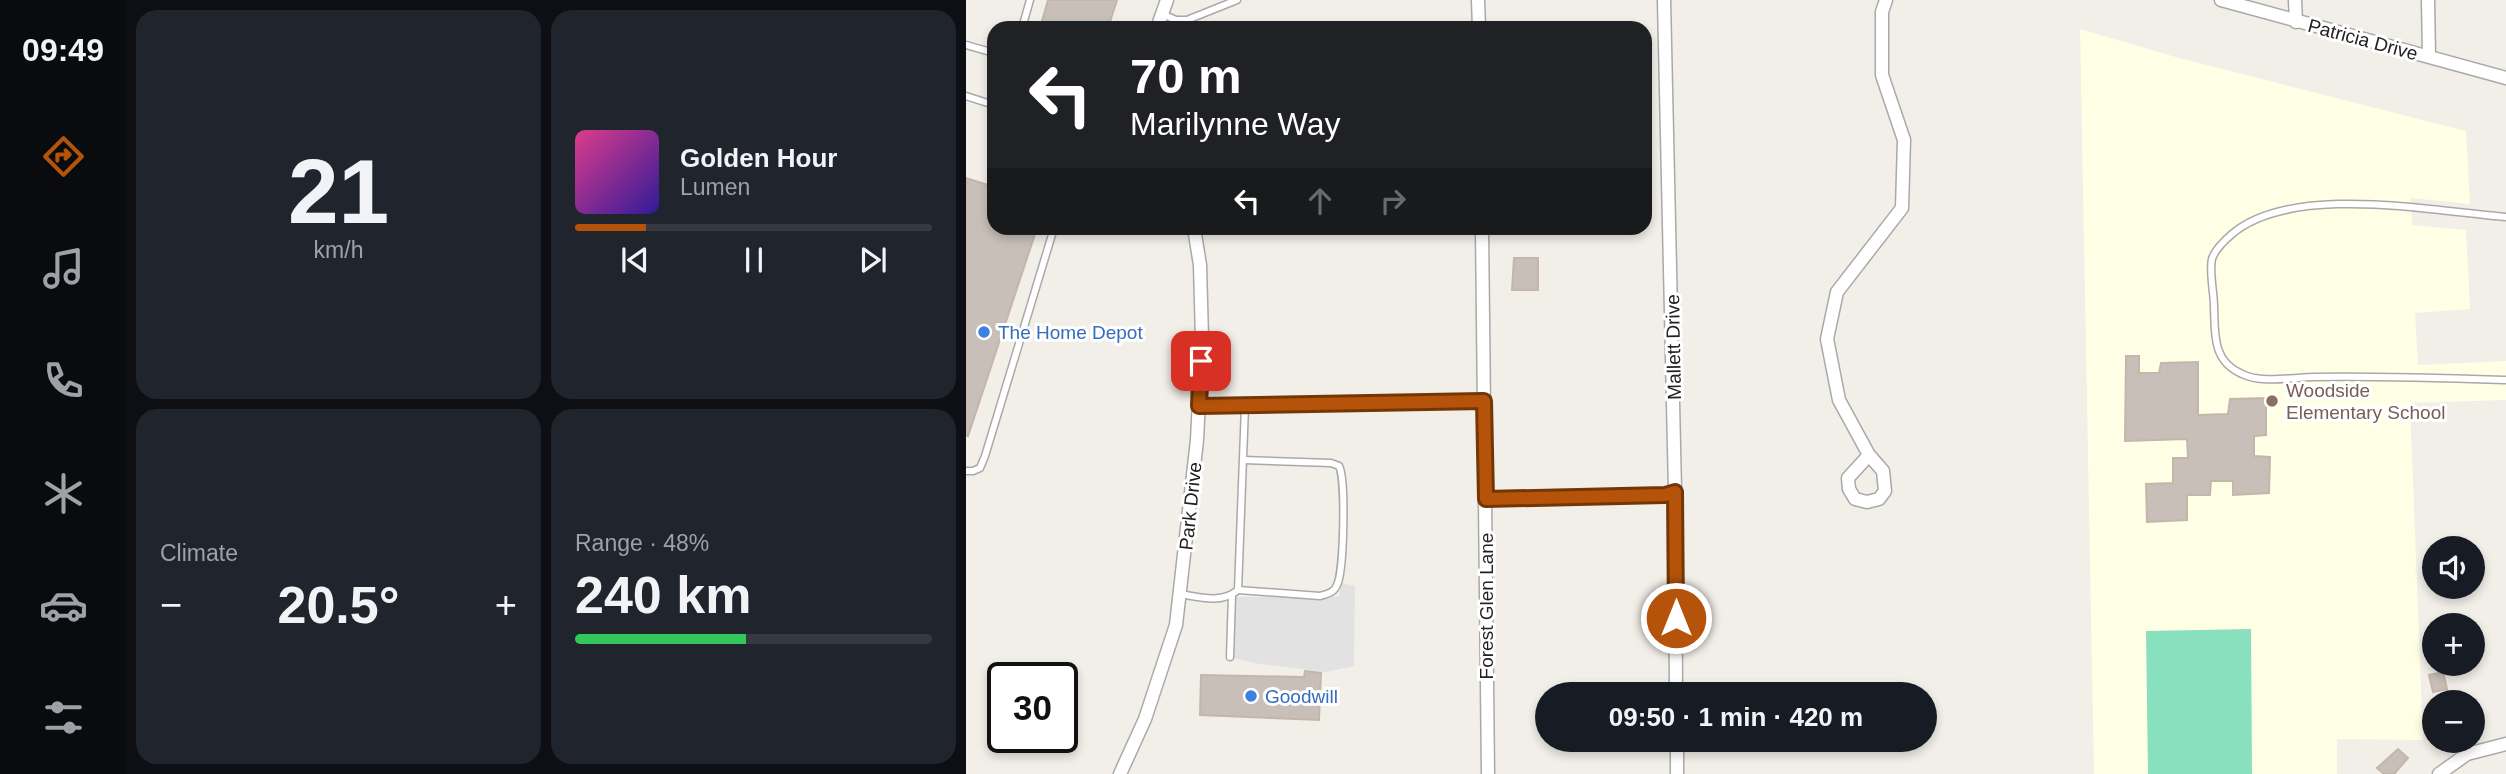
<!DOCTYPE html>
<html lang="en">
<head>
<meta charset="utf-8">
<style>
	body { margin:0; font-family:Arial,sans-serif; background:#20242c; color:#f1f3f6; height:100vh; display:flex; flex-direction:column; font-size:26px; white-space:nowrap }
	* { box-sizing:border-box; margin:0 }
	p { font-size:23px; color:#9ea1a6 }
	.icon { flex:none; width:38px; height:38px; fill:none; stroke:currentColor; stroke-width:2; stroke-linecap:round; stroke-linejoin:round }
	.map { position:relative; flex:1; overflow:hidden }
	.details { display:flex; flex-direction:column; gap:10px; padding:10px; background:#0d0f14; width:840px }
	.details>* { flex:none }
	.banner { position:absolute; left:21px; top:21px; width:665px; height:214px; border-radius:21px; box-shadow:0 4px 10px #0003; background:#202124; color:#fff; overflow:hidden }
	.tools { position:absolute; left:1456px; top:536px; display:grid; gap:14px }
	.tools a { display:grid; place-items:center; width:63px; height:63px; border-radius:50%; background:#171b24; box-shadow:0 4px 10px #0003; font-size:35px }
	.speed { position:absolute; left:21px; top:662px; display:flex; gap:14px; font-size:35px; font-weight:700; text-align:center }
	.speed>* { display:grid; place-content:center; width:91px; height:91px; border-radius:50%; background:#171b24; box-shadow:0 4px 10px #0003; line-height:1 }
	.speed .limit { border:4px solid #111; border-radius:10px; background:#fff; color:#111 }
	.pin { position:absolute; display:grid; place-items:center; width:60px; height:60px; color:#fff; margin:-30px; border-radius:14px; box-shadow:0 4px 10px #0006 }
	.me { position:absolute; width:77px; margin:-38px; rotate:0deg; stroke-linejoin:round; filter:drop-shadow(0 0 5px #0008) }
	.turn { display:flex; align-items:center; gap:24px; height:147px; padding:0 28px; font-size:32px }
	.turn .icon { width:91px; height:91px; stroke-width:2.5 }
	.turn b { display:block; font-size:49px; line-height:60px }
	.lanes { display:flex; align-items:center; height:66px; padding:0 28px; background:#0003; justify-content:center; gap:35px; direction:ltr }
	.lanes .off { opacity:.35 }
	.big { font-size:52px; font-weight:800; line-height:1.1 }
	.details .card { flex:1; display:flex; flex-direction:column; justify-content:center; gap:10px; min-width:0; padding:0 24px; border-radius:21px; background:#20242c }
	.details .dial { align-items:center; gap:0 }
	.dial b { font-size:91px; line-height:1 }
	.song { display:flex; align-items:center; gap:21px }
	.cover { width:84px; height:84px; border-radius:10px; background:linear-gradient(135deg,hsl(330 70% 55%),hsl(250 70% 35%)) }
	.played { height:7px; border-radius:4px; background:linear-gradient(90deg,#b45309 20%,#363941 20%) }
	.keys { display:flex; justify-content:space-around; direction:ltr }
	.heat { display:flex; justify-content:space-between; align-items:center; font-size:38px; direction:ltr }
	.charge { height:10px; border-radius:5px; background:linear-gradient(90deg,#34c759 48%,#363941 0) }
	.details .tiles { flex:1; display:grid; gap:10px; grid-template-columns:repeat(2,1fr) }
	.trip { position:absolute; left:569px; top:682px; width:402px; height:70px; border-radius:35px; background:#171b24; box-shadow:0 4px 10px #0003; font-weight:800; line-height:70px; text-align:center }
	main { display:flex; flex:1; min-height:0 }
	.tab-bar { display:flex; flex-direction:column; width:126px; justify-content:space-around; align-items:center; background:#090b0e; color:#9ea1a6 }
	.tab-bar .icon { width:49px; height:49px }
	.tab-bar .on { color:#b45309 }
	.tab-bar b { font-size:32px; color:#f1f3f6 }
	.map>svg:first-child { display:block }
	.education { fill:#ffffe5 }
	.pitch { fill:#88e0be }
	.parking { fill:#e2e2e2 }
	.building { fill:#c7bfb8; stroke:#c4b6ab; stroke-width:2 }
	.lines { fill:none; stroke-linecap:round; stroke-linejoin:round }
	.service-casing { stroke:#a9a9a9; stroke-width:9 }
	.minor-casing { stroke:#a9a9a9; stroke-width:15 }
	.service { stroke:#fff; stroke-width:6 }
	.minor { stroke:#fff; stroke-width:12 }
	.route-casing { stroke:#753606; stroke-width:18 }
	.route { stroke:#b45309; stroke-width:12 }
	.shop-dot { fill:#3f7fe0; stroke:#fff; stroke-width:2.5 }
	.education-dot { fill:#8d6e63; stroke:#fff; stroke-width:2.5 }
	.labels { text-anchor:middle; stroke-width:6; stroke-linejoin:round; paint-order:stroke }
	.street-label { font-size:19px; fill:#222; stroke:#fff }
	.shop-label { font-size:19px; fill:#366cbe; stroke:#fff; text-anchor:start }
	.education-label { font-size:19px; fill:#785e54; stroke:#fff; text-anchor:start }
</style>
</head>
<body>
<main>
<nav class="tab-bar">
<b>09:49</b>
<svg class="icon on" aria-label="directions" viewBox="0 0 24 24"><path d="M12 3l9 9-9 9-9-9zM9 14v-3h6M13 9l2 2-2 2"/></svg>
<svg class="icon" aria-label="music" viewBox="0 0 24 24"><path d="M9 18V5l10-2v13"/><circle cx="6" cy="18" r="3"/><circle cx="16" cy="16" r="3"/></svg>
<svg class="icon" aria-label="phone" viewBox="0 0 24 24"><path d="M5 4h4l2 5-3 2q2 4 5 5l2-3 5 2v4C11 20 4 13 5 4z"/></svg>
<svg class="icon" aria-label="climate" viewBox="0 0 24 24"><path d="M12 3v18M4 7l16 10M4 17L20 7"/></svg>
<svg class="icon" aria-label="car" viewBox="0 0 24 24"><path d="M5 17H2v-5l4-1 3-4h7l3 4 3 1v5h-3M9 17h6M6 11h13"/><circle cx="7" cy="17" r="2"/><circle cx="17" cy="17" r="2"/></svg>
<svg class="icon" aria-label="filters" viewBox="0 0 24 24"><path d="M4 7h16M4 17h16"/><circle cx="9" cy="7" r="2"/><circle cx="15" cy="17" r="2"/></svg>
</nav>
<section class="details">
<div class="tiles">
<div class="card dial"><b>21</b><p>km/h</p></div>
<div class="card">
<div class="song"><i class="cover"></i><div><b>Golden Hour</b><p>Lumen</p></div></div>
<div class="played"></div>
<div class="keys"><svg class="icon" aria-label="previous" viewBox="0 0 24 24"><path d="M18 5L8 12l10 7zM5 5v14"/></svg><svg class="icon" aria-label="pause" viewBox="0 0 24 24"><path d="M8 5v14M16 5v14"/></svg><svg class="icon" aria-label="next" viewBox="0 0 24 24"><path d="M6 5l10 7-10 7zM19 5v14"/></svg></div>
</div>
<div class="card"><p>Climate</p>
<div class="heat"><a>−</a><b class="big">20.5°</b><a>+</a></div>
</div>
<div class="card"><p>Range · 48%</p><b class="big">240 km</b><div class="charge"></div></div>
</div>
</section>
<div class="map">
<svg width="1540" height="774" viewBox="0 0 1540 774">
	<rect width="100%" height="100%" fill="#f2efe9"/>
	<path class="education" d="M1114,29L1213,58L1500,131L1504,204L1445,198L1446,225L1500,230L1504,309L1449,313L1452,365L1540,361V400L1444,403L1457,740L1371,739V774H1128Z"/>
	<path class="pitch" d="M1285,629L1286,774H1182L1180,631Z"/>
	<path class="parking" d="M376,583L389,586L388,666L360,672L287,663L266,657L270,597H373Z"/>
	<g class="building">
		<path d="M82,0H151L142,28H74Z"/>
		<path d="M0,178L28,187V228H71L2,436H0Z"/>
		<path d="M548,258H572V290H546Z"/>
		<path d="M1160,356H1173V373H1193L1195,363L1232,362V415L1262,414L1264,399L1300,398V435L1288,436V456L1304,457L1303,493L1267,495V481H1245L1244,495H1221V520L1181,522L1180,484L1207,483V458H1222L1221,439L1159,441Z"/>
		<path d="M339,671L355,673L353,720L234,715L235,675L338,677Z"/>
		<path d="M1477,672L1481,689L1467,692L1463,675Z"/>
		<path d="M1432,749L1442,758L1428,774H1418L1411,768Z"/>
	</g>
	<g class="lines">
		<g class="service-casing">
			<g id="service">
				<path d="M196,14L210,20H221L271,0"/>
				<path d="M56,28L64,0"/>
				<path d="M0,45L28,53"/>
				<path d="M0,96L28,105"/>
				<path d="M1540,217C1466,211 1326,183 1266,234C1259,240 1249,249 1246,259C1243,270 1248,294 1248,306C1249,334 1246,361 1276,374C1297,384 1326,377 1349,377C1413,376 1476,378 1540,380"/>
				<path d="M0,471H7L14,468L19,456L88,228"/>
				<path d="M272,590L354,596C361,594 368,593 371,585C378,571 380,479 373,466L365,463L278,460"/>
				<path d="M214,594C233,597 256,604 272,590L279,406"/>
				<path d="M264,657L266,595"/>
			</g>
		</g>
		<g class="minor-casing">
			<g id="minor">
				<path d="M512,0L513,28"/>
				<path d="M698,0L709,491L710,695"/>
				<path d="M1255,0L1540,78"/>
				<path d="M1329,0L1330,22"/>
				<path d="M1462,0L1463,56"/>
				<path d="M191,28L201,0"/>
				<path d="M516,228L522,774"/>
				<path d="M233,406L518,401"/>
				<path d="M903,455L882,478L883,489L889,499L901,502L913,499L919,491L917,471L903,455L873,400L861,339L871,292L936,208L938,140L916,75V12L920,0"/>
				<path d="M520,499L699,495L709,491"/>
				<path d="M711,740V774"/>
				<path d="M154,774L179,719L210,625L231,440L236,339L234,265L228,228"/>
				<path d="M1473,774L1501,754L1540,744"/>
			</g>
		</g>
		<use href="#service" class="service"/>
		<use href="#minor" class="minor"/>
	</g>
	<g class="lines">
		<g class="route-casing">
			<path id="route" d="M235,361L233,406L518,401L520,499L699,495L709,492L710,618"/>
		</g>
		<use href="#route" class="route"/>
	</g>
	<g class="shop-dot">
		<circle cx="18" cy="332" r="7"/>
		<circle cx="285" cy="696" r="7"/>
	</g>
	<circle class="education-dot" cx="1306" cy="401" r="7"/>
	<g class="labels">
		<g class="street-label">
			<text transform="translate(1397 39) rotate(15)" y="7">Patricia Drive</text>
			<text transform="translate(707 347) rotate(-91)" y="7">Mallett Drive</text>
			<text transform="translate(224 506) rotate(-84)" y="7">Park Drive</text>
			<text transform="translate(520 606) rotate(-90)" y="7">Forest Glen Lane</text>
		</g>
		<g class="shop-label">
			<text x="32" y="339">The Home Depot</text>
			<text x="299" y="703">Goodwill</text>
		</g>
		<g class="education-label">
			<text x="1320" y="397">Woodside<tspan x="1320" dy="22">Elementary School</tspan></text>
		</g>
	</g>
</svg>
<div class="tools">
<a><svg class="icon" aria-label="sound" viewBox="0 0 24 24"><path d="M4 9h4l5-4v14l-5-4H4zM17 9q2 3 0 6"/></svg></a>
<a>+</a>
<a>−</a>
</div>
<div class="speed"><div class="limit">30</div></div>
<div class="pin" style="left:235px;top:361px;background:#d93025"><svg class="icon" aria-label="arrive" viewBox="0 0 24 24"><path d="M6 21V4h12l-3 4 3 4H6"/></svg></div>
<svg class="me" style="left:710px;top:618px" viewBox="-20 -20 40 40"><circle r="17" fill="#b45309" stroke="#fff" stroke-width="3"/><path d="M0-11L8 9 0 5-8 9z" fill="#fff"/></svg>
<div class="trip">09:50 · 1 min · 420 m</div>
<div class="banner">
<div class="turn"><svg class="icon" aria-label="left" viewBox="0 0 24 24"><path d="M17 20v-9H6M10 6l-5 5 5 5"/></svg><div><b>70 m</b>Marilynne Way</div></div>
<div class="lanes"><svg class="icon" aria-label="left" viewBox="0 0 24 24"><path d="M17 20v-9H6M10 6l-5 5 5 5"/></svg><svg class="icon off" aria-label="ahead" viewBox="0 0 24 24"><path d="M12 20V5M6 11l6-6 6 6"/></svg><svg class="icon off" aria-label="right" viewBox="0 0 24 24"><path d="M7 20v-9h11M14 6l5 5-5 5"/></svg></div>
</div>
</div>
</main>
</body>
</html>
